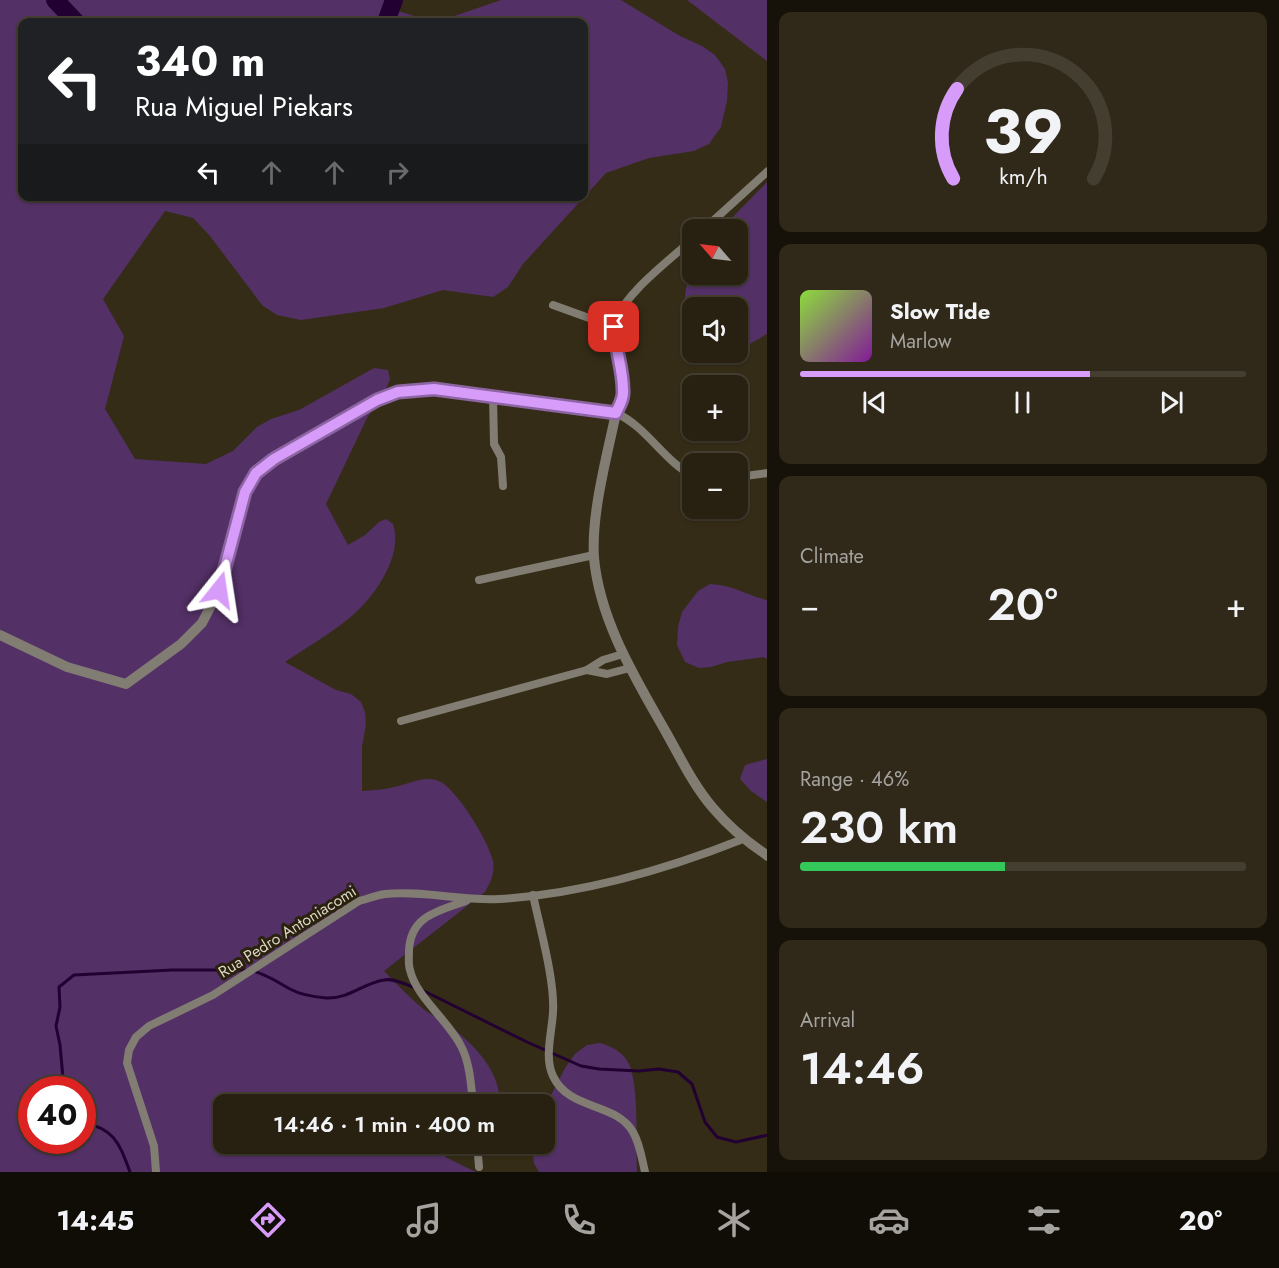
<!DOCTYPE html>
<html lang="en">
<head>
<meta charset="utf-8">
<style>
	body { margin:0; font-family:Jost,sans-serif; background:#30291a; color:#f1f3f6; height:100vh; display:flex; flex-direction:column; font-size:22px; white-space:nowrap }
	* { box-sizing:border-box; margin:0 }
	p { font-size:20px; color:#a5a39f }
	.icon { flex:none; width:33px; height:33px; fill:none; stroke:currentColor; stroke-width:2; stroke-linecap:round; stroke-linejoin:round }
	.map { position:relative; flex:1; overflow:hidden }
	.sheet { display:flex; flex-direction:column; gap:12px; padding:12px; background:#161209; width:512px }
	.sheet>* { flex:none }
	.banner { position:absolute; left:18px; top:18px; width:570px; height:183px; border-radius:12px; box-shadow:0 2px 4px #0004,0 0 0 2px #443e31; background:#202124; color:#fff; overflow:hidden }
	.needle { width:39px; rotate:298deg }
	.fabs { position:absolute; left:682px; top:219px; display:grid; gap:12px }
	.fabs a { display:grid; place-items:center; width:66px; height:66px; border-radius:12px; background:#282111; box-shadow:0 2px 4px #0004,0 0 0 2px #443e31; font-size:30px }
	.speed { position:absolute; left:18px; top:1076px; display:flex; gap:12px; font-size:30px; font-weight:700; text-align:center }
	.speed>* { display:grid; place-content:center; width:78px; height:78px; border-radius:50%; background:#282111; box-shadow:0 2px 4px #0004,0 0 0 2px #443e31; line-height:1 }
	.speed .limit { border:9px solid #d22; background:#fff; color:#111 }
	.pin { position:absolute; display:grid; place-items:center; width:51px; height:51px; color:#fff; margin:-26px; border-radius:12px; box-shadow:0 3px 9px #0006 }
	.me { position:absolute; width:66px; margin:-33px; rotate:15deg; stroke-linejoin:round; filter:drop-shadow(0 0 4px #0008) }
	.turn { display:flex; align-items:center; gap:21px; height:126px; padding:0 18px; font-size:27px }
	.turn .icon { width:78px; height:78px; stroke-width:2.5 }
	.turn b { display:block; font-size:42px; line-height:51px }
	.lanes { display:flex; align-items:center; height:57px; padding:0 18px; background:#0003; justify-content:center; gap:30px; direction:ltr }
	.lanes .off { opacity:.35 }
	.big { font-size:45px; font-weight:600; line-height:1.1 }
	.sheet .card { flex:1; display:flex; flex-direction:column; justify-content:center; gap:9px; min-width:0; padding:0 21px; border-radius:12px; background:#30291a }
	.sheet .dial { align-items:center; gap:0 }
	.dial svg { height:156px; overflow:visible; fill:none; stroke:#443e31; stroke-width:7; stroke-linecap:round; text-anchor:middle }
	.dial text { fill:#f1f3f6; stroke:none }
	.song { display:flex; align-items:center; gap:18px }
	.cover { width:72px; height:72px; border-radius:9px; background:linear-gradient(135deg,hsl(90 70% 55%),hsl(290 70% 35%)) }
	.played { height:6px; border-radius:3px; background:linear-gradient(90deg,#d79bf9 65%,#443e31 65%) }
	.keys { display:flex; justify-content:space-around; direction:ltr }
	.heat { display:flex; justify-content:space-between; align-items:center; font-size:33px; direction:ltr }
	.charge { height:9px; border-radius:4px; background:linear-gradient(90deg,#34c759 46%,#443e31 0) }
	.trip { position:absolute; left:213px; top:1094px; width:342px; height:60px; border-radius:12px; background:#282111; box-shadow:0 2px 4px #0004,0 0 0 2px #443e31; font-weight:600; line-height:60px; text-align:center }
	.dock { display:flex; height:96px; justify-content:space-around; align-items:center; background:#100d07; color:#a5a39f }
	.dock .icon { width:42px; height:42px }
	.dock .selected { color:#d79bf9 }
	.dock b { font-size:27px; color:#f1f3f6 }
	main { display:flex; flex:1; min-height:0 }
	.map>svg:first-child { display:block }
	.green { fill:#533066; fill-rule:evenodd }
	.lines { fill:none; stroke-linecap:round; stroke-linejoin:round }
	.stream { stroke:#220032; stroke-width:3 }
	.river { stroke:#220032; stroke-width:18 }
	.minor { stroke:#817d72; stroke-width:8 }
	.tertiary { stroke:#817d72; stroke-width:10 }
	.route-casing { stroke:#8c65a2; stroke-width:15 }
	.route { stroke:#d79bf9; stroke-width:10 }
	.labels { text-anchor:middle; stroke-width:6; stroke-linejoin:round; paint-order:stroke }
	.street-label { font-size:16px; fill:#dcd6c9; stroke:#2b220d }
</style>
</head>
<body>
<main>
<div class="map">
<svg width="768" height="1172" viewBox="0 0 768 1172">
	<rect width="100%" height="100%" fill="#352c17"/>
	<g class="green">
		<path d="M0,0H394L392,9L433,22H22V196H584V22H437L501,0H621L680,36L702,46L715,55L725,69L728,83L727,101L721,127L709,144L694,151L649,158L606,173L523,264L508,287L493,297L443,290L384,308L301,320L277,315L262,305L210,236L193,218L165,211L103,299L124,336L105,409L135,459L206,464L233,451L257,427L271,419L299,410L374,368L388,370L390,379L386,389L367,418L326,504L348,545L365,535L379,522L386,519L393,524C404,557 373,600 347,620C328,635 306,648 285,662L336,690L351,694L361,702L365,712L366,724L362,747V791C372,790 384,790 394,787C410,784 423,775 439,781C457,789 489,842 493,861C495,873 491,882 485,892L384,971C396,983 408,996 421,1007C427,1013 437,1017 444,1022C471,1041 499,1068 500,1102L499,1104H224V1143H461L445,1157L476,1172H0ZM32,1089H82V1140H32Z"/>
		<path d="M687,0H767V61Z"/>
		<path d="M767,182V334L746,346L738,347V308H693L692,330C682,310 683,289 693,269V274H738V230L721,229Z"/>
		<path d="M710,584C733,585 746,595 767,600V659L764,657L727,662L711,667L699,668L685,662L677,645L678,627L682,612L698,591Z"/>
		<path d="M767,759H768L767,802L751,791L740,779L745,765Z"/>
		<path d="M600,1043C613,1047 623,1052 629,1064C639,1085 636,1147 637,1172H539L534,1163L532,1143H544L545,1107L565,1068L575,1054L587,1045Z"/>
	</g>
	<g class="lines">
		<g class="stream">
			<path d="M253,971C268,975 277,982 290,989C301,995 314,997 326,998C350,999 363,983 384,980C393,978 406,984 415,988"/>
			<path d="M424,991L527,1042L581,1066L599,1069L639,1071L659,1069L678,1072L692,1084L705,1122L717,1137L736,1142L768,1135"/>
			<path d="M64,1089L60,1045L56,1026L60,1007L59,987L74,975L172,970H246"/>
			<path d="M82,1122C115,1129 119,1143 130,1172"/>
		</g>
		<g class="river">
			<path d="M55,0L76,22"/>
			<path d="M386,22L394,0"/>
		</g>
		<g class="minor">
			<path d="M703,230L768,171"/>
			<path d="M693,239C671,259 618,298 614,327C609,360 632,378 616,413C647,427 663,460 693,476"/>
			<path d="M553,305L614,327"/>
			<path d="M493,396L494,444L501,457L503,486"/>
			<path d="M738,477L768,473"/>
			<path d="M479,580L594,555"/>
			<path d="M587,670L607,674L630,668"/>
			<path d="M401,721L587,670L603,660L623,654"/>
			<path d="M533,895C540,928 555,981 553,1012C552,1032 544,1058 553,1076C569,1111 616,1102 633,1132C640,1144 642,1159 645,1172"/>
			<path d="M466,901C438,911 410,916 409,951C409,957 408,964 410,970C416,997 448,1020 461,1046C470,1063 471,1085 473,1104"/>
			<path d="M477,1143L479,1167"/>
			<path d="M156,1172L154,1146L127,1063L129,1050L136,1037L149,1026L213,995L359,901C367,899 377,895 385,894C421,890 462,901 499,899C583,894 665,870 743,839"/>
		</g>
		<path class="tertiary" d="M0,635L67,667L126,684L181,644L202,623L219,590L245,492L256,473L274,459L377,400L398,392L434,389L616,413C607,456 591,514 594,558C600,622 636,679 667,734C681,759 694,786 713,808C729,827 747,842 768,856"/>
	</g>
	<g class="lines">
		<g class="route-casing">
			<path id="route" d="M219,590L245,492L256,473L274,459L377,400L398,392L434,389L616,413C619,406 624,399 623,390C623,369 615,348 614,327"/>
		</g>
		<use href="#route" class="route"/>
	</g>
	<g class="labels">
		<g class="street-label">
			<text transform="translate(287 931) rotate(-32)" y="6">Rua Pedro Antoniacomi</text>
		</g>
	</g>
</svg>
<div class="fabs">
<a><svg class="needle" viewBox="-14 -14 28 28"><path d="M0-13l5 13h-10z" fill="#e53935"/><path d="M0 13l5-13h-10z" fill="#a5a39f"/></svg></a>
<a><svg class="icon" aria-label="sound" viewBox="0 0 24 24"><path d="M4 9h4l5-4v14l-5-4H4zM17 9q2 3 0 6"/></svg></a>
<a>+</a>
<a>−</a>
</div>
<div class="speed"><div class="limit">40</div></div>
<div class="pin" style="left:614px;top:327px;background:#d93025"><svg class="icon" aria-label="arrive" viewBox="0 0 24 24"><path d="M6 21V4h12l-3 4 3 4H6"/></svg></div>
<svg class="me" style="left:219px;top:590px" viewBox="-20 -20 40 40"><path d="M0-17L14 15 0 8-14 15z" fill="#d79bf9" stroke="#fff" stroke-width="4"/></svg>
<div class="trip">14:46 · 1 min · 400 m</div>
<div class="banner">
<div class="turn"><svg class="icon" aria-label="left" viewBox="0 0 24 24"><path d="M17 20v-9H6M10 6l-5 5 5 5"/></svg><div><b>340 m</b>Rua Miguel Piekars</div></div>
<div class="lanes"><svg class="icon" aria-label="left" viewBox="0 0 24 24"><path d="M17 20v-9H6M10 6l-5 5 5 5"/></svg><svg class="icon off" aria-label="ahead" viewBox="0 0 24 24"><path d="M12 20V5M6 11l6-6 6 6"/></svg><svg class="icon off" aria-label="ahead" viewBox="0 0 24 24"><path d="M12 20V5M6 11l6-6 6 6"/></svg><svg class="icon off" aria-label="right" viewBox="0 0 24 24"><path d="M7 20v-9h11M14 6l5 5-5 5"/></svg></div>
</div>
</div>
<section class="sheet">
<div class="card dial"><svg viewBox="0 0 100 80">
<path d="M14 69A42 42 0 1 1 86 69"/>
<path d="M14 69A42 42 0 0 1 16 23" stroke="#d79bf9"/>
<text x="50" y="56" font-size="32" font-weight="700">39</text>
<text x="50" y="72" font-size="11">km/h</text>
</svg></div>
<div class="card">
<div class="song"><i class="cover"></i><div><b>Slow Tide</b><p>Marlow</p></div></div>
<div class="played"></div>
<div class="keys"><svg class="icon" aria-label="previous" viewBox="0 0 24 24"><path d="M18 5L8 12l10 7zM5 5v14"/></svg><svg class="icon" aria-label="pause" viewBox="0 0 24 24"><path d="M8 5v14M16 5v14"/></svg><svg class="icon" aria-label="next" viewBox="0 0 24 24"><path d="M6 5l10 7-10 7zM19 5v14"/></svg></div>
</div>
<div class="card"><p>Climate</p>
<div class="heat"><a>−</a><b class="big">20°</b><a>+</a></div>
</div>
<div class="card"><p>Range · 46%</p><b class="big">230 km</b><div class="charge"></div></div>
<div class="card"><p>Arrival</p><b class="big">14:46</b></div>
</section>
</main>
<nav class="dock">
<b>14:45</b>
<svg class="icon selected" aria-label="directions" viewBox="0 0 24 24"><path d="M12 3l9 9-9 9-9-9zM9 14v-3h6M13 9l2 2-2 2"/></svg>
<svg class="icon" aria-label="music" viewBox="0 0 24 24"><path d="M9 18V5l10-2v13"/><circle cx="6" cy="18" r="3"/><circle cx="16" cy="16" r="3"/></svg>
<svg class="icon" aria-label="phone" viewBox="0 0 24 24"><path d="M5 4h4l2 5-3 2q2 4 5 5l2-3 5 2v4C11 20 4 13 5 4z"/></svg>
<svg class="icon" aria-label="climate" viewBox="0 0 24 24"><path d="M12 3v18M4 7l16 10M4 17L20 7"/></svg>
<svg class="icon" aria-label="car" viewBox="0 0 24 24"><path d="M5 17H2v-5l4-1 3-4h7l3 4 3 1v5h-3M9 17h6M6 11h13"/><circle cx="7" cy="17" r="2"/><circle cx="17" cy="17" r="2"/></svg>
<svg class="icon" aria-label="filters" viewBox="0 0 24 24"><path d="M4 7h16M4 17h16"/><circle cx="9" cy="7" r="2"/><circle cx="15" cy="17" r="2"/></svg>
<b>20°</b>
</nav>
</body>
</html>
